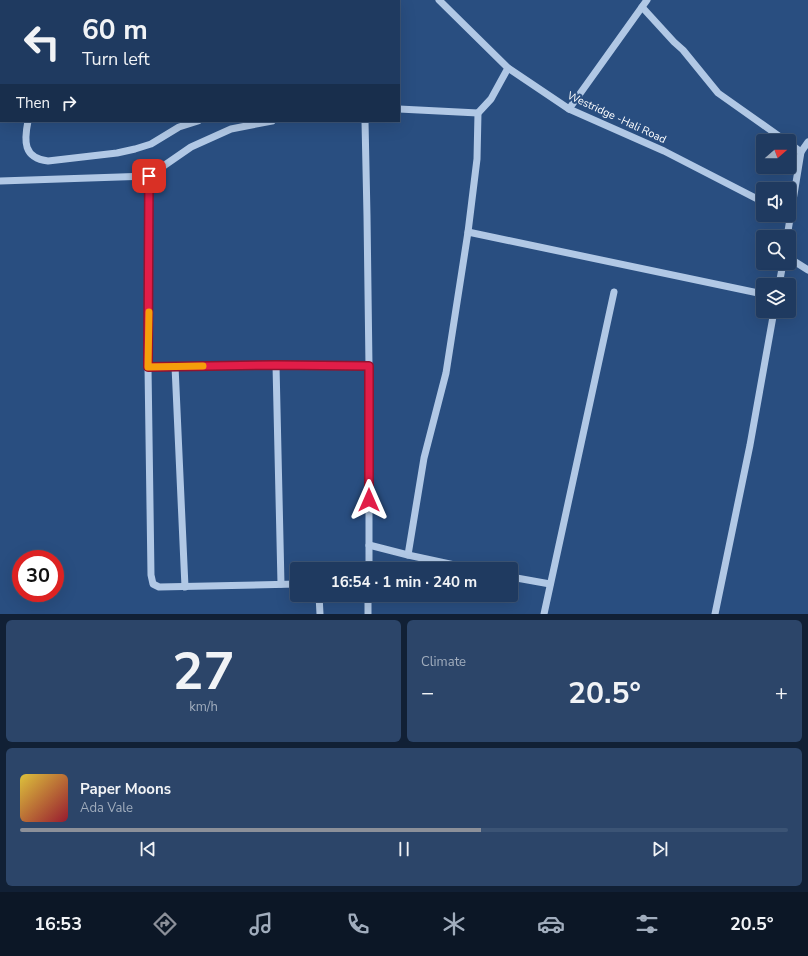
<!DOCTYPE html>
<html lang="en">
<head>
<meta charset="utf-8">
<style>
	body { margin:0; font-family:"Nunito Sans",sans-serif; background:#2c4569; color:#f1f3f6; height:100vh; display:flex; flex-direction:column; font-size:15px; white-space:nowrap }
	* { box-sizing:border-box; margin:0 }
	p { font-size:13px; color:#a1adbd }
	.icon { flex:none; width:22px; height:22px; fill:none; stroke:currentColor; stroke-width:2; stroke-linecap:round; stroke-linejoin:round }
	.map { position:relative; height:614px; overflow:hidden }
	.side { display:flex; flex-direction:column; gap:6px; padding:6px; background:#112035; flex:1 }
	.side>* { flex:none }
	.banner { position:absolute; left:0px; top:0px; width:400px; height:122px; box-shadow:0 4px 16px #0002,0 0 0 1px #3c5475; background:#1f3a60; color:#f1f3f6; overflow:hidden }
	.needle { width:26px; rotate:70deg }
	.tools { position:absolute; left:756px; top:134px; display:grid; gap:8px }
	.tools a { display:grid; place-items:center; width:40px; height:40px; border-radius:4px; background:#1f3a60; box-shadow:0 4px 16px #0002,0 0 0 1px #3c5475; font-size:20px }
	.speed { position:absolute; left:12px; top:550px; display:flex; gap:8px; font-size:20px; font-weight:700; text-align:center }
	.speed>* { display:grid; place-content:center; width:52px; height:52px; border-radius:50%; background:#1f3a60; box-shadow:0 4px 16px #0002,0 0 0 1px #3c5475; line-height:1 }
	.speed .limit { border:6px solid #d22; background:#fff; color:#111 }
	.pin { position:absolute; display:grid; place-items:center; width:34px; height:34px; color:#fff; margin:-17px; border-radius:8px; box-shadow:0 2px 6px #0006 }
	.me { position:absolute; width:44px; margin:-22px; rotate:0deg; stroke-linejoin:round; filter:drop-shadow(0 0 3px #0008) }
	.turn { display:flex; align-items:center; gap:14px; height:84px; padding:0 16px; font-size:18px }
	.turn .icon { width:52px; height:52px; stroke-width:2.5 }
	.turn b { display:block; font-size:28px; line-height:34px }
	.then { display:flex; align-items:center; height:38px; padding:0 16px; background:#0003; gap:8px; font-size:15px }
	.big { font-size:30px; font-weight:700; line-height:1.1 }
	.side .tile { flex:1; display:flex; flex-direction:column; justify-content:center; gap:6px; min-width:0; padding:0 14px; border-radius:6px; background:#2c4569 }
	.side .dial { align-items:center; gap:0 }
	.dial b { font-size:52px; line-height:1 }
	.song { display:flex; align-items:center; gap:12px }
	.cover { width:48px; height:48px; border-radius:6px; background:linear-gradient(135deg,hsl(50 70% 55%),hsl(350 70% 35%)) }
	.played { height:4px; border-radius:2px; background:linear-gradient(90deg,#8c9099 60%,#3c5475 60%) }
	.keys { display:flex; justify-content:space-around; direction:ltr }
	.heat { display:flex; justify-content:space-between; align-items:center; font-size:22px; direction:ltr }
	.side .tiles { flex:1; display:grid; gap:6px; grid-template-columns:1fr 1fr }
	.tile:last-child { grid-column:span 2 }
	.trip { position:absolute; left:290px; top:562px; width:228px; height:40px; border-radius:4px; background:#1f3a60; box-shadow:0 4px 16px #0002,0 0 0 1px #3c5475; font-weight:700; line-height:40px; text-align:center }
	.dock { display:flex; height:64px; justify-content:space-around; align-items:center; background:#0c1726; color:#a1adbd }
	.dock .icon { width:28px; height:28px }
	.dock .current { color:#8c9099 }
	.dock b { font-size:18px; color:#f1f3f6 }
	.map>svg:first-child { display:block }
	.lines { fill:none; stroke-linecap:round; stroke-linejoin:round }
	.minor { stroke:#b1c8e5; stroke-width:7 }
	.route-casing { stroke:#92132f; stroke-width:10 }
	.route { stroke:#e11d48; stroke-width:7 }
	.slow { stroke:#f59e0b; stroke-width:7 }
	.labels { text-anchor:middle; stroke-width:4; stroke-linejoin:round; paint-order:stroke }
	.street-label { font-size:11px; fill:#fff; stroke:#294e80 }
</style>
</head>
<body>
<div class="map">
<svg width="808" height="614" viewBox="0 0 808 614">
	<rect width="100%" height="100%" fill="#294e80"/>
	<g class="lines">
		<g class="minor">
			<path d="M258,0L259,1"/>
			<path d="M439,0L508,68L569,109L664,151L763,202"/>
			<path d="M64,1L66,0"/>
			<path d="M642,7L674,42L683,50L718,93L786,141"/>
			<path d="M399,109L478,113"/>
			<path d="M569,109L647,0"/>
			<path d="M28,121C24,141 23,158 48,161L117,153L135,149L151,144L179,127L198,121"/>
			<path d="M365,121L367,216L369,366V569"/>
			<path d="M801,152L808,142"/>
			<path d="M149,176L148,367L151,575L153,584L159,587L297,584"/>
			<path d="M0,181L149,176L191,147L231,129L272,121"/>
			<path d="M468,232L763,294"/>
			<path d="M787,237L801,152L789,143"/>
			<path d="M789,258L808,270"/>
			<path d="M779,285L783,263"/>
			<path d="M276,365L281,584"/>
			<path d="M175,366L185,587"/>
			<path d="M148,367L276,365L369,366"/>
			<path d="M369,545L408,555L473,569"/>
			<path d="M408,555L424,458L446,373L468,232L477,159L478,113L491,99L508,68"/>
			<path d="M511,577L550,584"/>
			<path d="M319,595L320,614"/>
			<path d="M368,614V595"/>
			<path d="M544,614L614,292"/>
			<path d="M715,614L750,445L774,311"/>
		</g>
	</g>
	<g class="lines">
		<g class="route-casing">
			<path id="route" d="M149,176L148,367L276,365L369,366V500"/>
		</g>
		<use href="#route" class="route"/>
		<path class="slow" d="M149,312L148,367L203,366"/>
	</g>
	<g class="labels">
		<g class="street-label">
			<text transform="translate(617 117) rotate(25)" y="4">Westridge -Hali Road</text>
		</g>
	</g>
</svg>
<div class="tools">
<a><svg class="needle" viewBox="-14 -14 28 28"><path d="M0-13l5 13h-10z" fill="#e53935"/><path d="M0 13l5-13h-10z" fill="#a1adbd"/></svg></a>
<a><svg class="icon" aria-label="sound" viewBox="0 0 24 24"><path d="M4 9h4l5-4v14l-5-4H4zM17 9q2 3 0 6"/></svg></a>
<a><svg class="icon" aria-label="search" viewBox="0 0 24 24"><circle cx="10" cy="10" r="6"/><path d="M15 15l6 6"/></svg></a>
<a><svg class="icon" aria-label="layers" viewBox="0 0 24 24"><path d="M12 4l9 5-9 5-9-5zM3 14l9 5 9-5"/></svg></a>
</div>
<div class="speed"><div class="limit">30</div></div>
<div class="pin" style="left:149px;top:176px;background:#d93025"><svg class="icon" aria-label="arrive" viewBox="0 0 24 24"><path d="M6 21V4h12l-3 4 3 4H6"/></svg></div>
<svg class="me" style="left:369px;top:500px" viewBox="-20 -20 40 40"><path d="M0-17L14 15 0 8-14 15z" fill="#e11d48" stroke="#fff" stroke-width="4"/></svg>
<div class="trip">16:54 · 1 min · 240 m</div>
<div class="banner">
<div class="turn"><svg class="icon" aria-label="left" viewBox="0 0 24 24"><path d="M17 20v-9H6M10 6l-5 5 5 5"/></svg><div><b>60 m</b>Turn left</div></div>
<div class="then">Then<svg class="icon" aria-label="right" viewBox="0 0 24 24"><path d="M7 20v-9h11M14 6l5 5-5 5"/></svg></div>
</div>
</div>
<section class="side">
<div class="tiles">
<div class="tile dial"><b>27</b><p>km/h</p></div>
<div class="tile"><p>Climate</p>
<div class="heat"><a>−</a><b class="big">20.5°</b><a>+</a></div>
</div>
<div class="tile">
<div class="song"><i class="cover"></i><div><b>Paper Moons</b><p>Ada Vale</p></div></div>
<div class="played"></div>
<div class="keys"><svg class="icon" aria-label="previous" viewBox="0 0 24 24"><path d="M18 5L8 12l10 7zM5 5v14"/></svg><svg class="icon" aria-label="pause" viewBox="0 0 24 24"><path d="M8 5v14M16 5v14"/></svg><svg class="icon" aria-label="next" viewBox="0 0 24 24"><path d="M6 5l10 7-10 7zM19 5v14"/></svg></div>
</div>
</div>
</section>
<nav class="dock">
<b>16:53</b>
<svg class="icon current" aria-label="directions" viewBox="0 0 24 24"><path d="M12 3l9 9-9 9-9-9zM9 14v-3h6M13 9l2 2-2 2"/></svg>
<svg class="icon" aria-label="music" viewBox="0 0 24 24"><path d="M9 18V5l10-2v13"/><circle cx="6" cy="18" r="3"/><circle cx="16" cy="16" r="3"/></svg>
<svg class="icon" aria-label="phone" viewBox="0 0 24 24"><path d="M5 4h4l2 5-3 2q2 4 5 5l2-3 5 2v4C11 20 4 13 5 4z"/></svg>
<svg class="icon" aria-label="climate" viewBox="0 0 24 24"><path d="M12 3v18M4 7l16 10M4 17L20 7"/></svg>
<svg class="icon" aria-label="car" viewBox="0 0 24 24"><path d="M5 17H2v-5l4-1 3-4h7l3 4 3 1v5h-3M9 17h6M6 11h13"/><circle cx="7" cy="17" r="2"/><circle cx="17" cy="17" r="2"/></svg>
<svg class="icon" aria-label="filters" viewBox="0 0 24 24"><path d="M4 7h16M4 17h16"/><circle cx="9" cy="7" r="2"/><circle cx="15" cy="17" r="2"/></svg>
<b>20.5°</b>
</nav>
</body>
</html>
